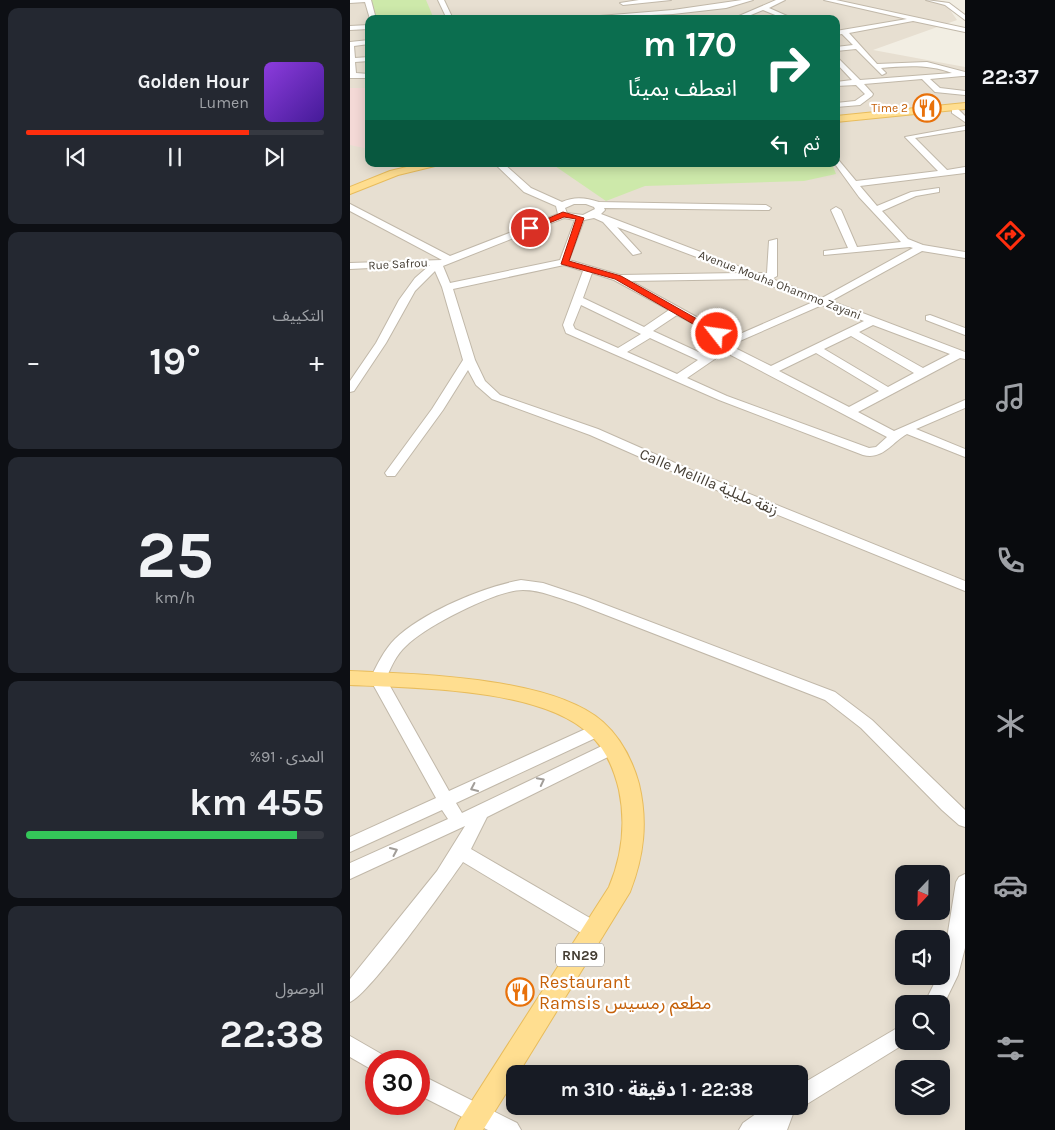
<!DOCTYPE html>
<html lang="ar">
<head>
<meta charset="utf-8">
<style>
	body { margin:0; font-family:Karla,"Noto Sans Arabic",sans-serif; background:#242831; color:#f1f3f6; direction:rtl; height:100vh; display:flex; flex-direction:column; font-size:19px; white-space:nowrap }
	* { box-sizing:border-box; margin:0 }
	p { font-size:16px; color:#9ea1a6 }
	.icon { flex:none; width:28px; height:28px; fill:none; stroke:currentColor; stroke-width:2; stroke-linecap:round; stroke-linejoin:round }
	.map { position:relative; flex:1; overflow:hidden; direction:ltr }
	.drawer { display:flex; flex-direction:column; gap:8px; padding:8px; background:#0d0f14; width:350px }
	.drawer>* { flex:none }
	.top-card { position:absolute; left:15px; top:15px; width:475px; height:152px; border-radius:10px; box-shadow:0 2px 12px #0003; direction:rtl; background:#0b6e4f; color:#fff; overflow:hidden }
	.needle { width:32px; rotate:202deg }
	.tools { position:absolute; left:545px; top:865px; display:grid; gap:10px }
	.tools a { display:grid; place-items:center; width:55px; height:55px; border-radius:10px; background:#171b24; box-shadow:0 2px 12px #0003; font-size:25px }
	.speed { position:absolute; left:15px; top:1050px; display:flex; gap:10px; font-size:25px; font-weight:700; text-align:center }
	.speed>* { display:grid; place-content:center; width:65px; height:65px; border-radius:50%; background:#171b24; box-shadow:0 2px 12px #0003; line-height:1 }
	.speed .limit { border:8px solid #d22; background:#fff; color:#111 }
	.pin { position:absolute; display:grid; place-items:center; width:42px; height:42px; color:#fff; margin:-21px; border:2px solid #fff; border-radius:50%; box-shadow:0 1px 5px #0007 }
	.me { position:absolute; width:55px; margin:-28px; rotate:300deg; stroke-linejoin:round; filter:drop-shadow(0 0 4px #0008) }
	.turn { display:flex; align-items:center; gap:18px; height:105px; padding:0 20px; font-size:22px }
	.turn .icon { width:65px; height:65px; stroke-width:2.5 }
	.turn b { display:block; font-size:35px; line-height:42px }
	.then { display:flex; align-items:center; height:48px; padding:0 20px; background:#0003; gap:10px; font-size:19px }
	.big { font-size:38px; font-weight:700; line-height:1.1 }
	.drawer .widget { flex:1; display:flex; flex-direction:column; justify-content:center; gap:8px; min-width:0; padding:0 18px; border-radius:10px; background:#242831 }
	.drawer .dial { align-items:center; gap:0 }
	.dial b { font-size:65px; line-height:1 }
	.song { display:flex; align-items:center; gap:15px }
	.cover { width:60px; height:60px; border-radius:8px; background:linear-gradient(135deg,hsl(270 70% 55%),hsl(260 70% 35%)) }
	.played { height:5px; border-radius:2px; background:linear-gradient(90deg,#ff2e0e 75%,#363941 75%) }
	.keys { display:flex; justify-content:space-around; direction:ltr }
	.heat { display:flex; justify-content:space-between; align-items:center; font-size:28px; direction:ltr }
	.charge { height:8px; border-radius:4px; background:linear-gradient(90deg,#34c759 91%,#363941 0) }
	.trip { position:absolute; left:156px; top:1065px; width:302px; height:50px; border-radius:10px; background:#171b24; box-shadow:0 2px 12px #0003; font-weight:700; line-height:50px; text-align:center; direction:rtl }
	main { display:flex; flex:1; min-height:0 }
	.tabs { display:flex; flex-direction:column; width:90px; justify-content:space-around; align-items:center; background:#090b0e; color:#9ea1a6 }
	.tabs .icon { width:35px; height:35px }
	.tabs .selected { color:#ff2e0e }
	.tabs b { font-size:22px; color:#f1f3f6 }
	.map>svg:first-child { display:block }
	.residential { fill:#e7dfd1; fill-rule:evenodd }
	.medical { fill:#f4d9d6 }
	.green { fill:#cde9aa }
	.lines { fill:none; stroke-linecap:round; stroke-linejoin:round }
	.minor-casing { stroke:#c1b8a9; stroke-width:2 }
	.major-casing { stroke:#e8bc5c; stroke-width:2 }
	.minor { fill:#fff; fill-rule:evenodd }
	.major { fill:#ffde90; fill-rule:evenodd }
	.oneway { stroke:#a29e99 }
	.route { fill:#ff2e0e; stroke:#a61e09 }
	.labels { text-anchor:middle; stroke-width:4.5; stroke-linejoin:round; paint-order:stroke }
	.far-food-label { font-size:12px; fill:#c56008; stroke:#fff; text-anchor:end }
	.far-street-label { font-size:12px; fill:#443d33; stroke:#fff }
	.shield { fill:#fff; stroke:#7c7770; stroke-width:1 }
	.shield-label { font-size:14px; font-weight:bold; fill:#443d33 }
	.street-label { font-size:15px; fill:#443d33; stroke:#fff }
	.near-food-label { font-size:18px; fill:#c56008; stroke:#fff; text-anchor:start }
</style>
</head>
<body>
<main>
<nav class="tabs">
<b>22:37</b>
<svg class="icon selected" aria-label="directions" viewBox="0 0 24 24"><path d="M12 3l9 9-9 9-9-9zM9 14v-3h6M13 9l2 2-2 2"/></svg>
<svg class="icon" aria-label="music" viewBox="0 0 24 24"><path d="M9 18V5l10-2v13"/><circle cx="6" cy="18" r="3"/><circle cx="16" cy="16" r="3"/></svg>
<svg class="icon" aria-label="phone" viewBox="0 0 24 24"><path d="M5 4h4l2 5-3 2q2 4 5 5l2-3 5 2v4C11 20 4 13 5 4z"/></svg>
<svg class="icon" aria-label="climate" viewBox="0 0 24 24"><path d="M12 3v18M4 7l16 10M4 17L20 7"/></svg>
<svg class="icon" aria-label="car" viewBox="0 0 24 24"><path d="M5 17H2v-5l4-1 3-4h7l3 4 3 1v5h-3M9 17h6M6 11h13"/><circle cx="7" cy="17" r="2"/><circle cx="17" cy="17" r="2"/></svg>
<svg class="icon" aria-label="filters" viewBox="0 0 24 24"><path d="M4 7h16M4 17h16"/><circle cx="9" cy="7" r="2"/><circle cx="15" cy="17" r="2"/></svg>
</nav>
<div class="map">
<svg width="615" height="1130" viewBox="0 0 615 1130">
	<rect width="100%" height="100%" fill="#f2eee3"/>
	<path class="residential" d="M0,0H581L594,1L607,20L523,50L615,67V1130H0ZM19,19H486V164H19ZM554,874H591V911H554ZM554,939H591V976H554ZM554,1004H591V1041H554ZM26,1061H69V1104H26ZM554,1069H591V1106H554ZM165,1074H450V1106H165Z"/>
	<path class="medical" d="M0,88H19V149L0,145Z"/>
	<g class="green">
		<path d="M17,0H76L84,19H23Z"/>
		<path d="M202,164H482L486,174L454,181L295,186L256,201Z"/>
	</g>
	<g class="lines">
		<g class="minor-casing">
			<g id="minor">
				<path d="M0,0H21L26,19H20L15,2L0,3Z"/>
				<path d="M88,0H94L103,19H97Z"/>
				<path d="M289,0H321L273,5L270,3Z"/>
				<path d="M392,0H403L376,8L323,14L213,19L323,10Z"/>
				<path d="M426,0H435L419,8L444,19H435L413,10L391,19H382Z"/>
				<path d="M474,0H486L615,28V32L563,21L499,33L527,64L577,62L615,72V76H612L580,79L590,88L615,91V95L585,92L572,79L514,84L523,94L522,96L510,105L486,107V103L505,101L515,94L506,85L486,86V82L502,80L486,63V56L510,80L602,73C579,64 555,66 531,68L536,73L532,75L506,49L486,51V47L503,45L492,34L486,35V31L557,19Z"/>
				<path d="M576,0L599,3L615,15V20L595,5Z"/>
				<path d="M19,25V29L0,30V26Z"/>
				<path d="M19,40V44L4,46L5,58L19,57V61L5,62L6,73L19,74V78H0V42Z"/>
				<path d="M602,109H608L615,116V122L602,113Z"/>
				<path d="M615,126V130L565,138L597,170L615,167V173L510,186L527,206L561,192L589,188V192L566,196L532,211L558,239L573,245L615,252V258L572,251L481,301L615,352V359L610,358L508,412L544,431L615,400V408L566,429L615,449V457L557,434C541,443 533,460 513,455L369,400L216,333L213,325L233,271L214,265L103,289L125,360L135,381L150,395L248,429L350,474L615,581V591L342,480L240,435L142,399L126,385L118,370L93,410L45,476H37L35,473L82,409L113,360L92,287L85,271L65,291L36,343L4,391L0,392V381L26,343L49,300L65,278L80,265L0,269V263L92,260L0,211V204L100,256L208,214L206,206L174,192L145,164H154L181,188L212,202C225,196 236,198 249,202L416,205L421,208L419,210L254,208L255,210L251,214L406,273H417L419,241L427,239V276L422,279L472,298L563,248L560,247L474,255V251L498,248L481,210L486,207L491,210L507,247L551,242L509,197L485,164L486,157L506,181L588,171L555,137ZM224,204H236L244,207L245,209L233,215L217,213L215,208ZM214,218L225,220L210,260L100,283L93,266ZM244,218L253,222L283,255L291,253L267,227L389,273L270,275L219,260L234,220ZM242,273L264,280L319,310L294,327L233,298ZM404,279L463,302L383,337L281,281ZM231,305L291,334L268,348L225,329L223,325ZM472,305L514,321L421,366L383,347L392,340ZM327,315L376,341L355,355L303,331ZM523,325L600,354L573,368L509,332ZM501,336L564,373L538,387L474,349ZM300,338L348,360L327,374L277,352ZM375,352L537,437L526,447L519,448L377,396L337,378ZM466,353L529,391L499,407L429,371Z"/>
				<path d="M580,315L615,328V335L576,320V316Z"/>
				<path d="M171,580L193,583L235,597L485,692L522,720L615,810V827L609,825L592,810L511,728L475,700L225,603C208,598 191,590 173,590C146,590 75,627 56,646C46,655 41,667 36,679L99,791L242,726L248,724L254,726L256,730L254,734L106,803L112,813L256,744L262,742L268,744L270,748L268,752L137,817L121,849L252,925L254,931L252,937L245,939L238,937L113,862C97,885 19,995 0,1002V979L87,871L115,826L0,879V863L98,819L92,810L0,852V837L86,798L20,679C27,665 34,650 45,639C73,612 133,587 171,580Z"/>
				<path d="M615,874V948L608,975L591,1010V1004H574L588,976H591L606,882L609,877Z"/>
				<path d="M554,1024V1041H559L457,1104L450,1107L447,1106H450V1085Z"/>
				<path d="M0,1036L33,1055L36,1061H26V1072L0,1057Z"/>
				<path d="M69,1074L167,1123L171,1130H138L69,1095Z"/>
				<path d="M417,1106H446L437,1130H389L393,1123Z"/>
			</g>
		</g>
		<g class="major-casing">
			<g id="major">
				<path d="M615,103V109L486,122V116Z"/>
				<path d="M69,164H86L85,166L48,175L0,194V187L40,171Z"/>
				<path d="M0,671C67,674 202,677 253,722C271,738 283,762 289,784C298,822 294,856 280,892L168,1074H165V1079L133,1130H105L109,1121L259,887C272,856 276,823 269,790C264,769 256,749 239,734C191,688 64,688 0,685Z"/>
			</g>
		</g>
		<use href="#minor" class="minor"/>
		<use href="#major" class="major"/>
	</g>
	<defs><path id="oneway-chevron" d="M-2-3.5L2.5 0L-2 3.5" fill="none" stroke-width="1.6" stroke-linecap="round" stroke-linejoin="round" transform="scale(1.25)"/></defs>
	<g class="oneway">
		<use href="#oneway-chevron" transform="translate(191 781) rotate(-27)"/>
		<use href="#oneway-chevron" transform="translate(124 788) rotate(155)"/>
		<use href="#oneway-chevron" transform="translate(44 851) rotate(-24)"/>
	</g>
	<path class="route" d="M213,212L234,218L219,261L271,276L370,332V336H364L265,279L211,264L226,219L214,217L182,230L176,228Z"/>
	<defs>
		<g id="restaurant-ring" transform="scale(1.4375)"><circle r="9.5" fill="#fff" stroke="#e8710a" stroke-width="1.5"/><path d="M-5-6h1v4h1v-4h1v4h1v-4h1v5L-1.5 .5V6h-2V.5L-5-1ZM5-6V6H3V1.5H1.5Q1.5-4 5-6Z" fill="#e8710a"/></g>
	</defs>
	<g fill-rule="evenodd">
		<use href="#restaurant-ring" x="577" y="108"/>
		<use href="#restaurant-ring" x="170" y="992"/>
	</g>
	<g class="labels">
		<g class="far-food-label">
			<text x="558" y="112">Time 2</text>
		</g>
		<g class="far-street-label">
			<text transform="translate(48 264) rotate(-3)" y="4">Rue Safrou</text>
			<text transform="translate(430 285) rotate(21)" y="4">Avenue Mouha Ohammo Zayani</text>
		</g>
		<rect class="shield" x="206" y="943.5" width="48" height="23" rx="4"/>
		<g class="shield-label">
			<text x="230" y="960">RN29</text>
		</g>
		<g class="street-label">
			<text transform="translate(359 482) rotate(23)" y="5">Calle Melilla زنقة مليلية</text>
		</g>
		<g class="near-food-label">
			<text x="189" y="988">Restaurant<tspan x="189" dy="21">Ramsis مطعم رمسيس</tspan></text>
		</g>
	</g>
</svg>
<div class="tools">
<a><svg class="needle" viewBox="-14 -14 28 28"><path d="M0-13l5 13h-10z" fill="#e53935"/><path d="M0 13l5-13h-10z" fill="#9ea1a6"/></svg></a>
<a><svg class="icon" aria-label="sound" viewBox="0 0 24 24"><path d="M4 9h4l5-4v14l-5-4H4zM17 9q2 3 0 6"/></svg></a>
<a><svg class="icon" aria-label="search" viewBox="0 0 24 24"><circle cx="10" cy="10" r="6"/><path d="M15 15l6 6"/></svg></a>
<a><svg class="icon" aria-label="layers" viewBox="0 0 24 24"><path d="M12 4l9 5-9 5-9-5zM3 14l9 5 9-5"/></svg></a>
</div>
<div class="speed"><div class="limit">30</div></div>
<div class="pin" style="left:180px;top:228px;background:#d93025"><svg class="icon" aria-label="arrive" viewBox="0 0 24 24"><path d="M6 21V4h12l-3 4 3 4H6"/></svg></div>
<svg class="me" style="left:367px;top:334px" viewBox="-20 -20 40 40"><circle r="17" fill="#ff2e0e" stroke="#fff" stroke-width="3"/><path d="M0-11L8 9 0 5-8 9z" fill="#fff"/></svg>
<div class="trip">22:38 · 1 دقيقة · 310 m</div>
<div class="top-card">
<div class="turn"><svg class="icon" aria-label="right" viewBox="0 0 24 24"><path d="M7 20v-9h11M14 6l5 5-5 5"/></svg><div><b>170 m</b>انعطف يمينًا</div></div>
<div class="then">ثم<svg class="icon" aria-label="left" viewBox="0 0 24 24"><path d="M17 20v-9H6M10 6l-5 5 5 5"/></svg></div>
</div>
</div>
<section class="drawer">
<div class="widget">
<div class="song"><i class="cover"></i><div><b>Golden Hour</b><p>Lumen</p></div></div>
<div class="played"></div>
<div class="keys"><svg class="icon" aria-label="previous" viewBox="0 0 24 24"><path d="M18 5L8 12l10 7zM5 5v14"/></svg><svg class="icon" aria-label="pause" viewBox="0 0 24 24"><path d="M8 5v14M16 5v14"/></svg><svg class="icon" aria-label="next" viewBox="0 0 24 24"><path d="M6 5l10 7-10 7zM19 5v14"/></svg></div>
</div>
<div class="widget"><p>التكييف</p>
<div class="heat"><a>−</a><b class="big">19°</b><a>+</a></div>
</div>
<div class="widget dial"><b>25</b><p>km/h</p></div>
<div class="widget"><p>المدى · 91%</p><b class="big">455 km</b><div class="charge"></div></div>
<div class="widget"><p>الوصول</p><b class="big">22:38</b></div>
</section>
</main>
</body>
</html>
